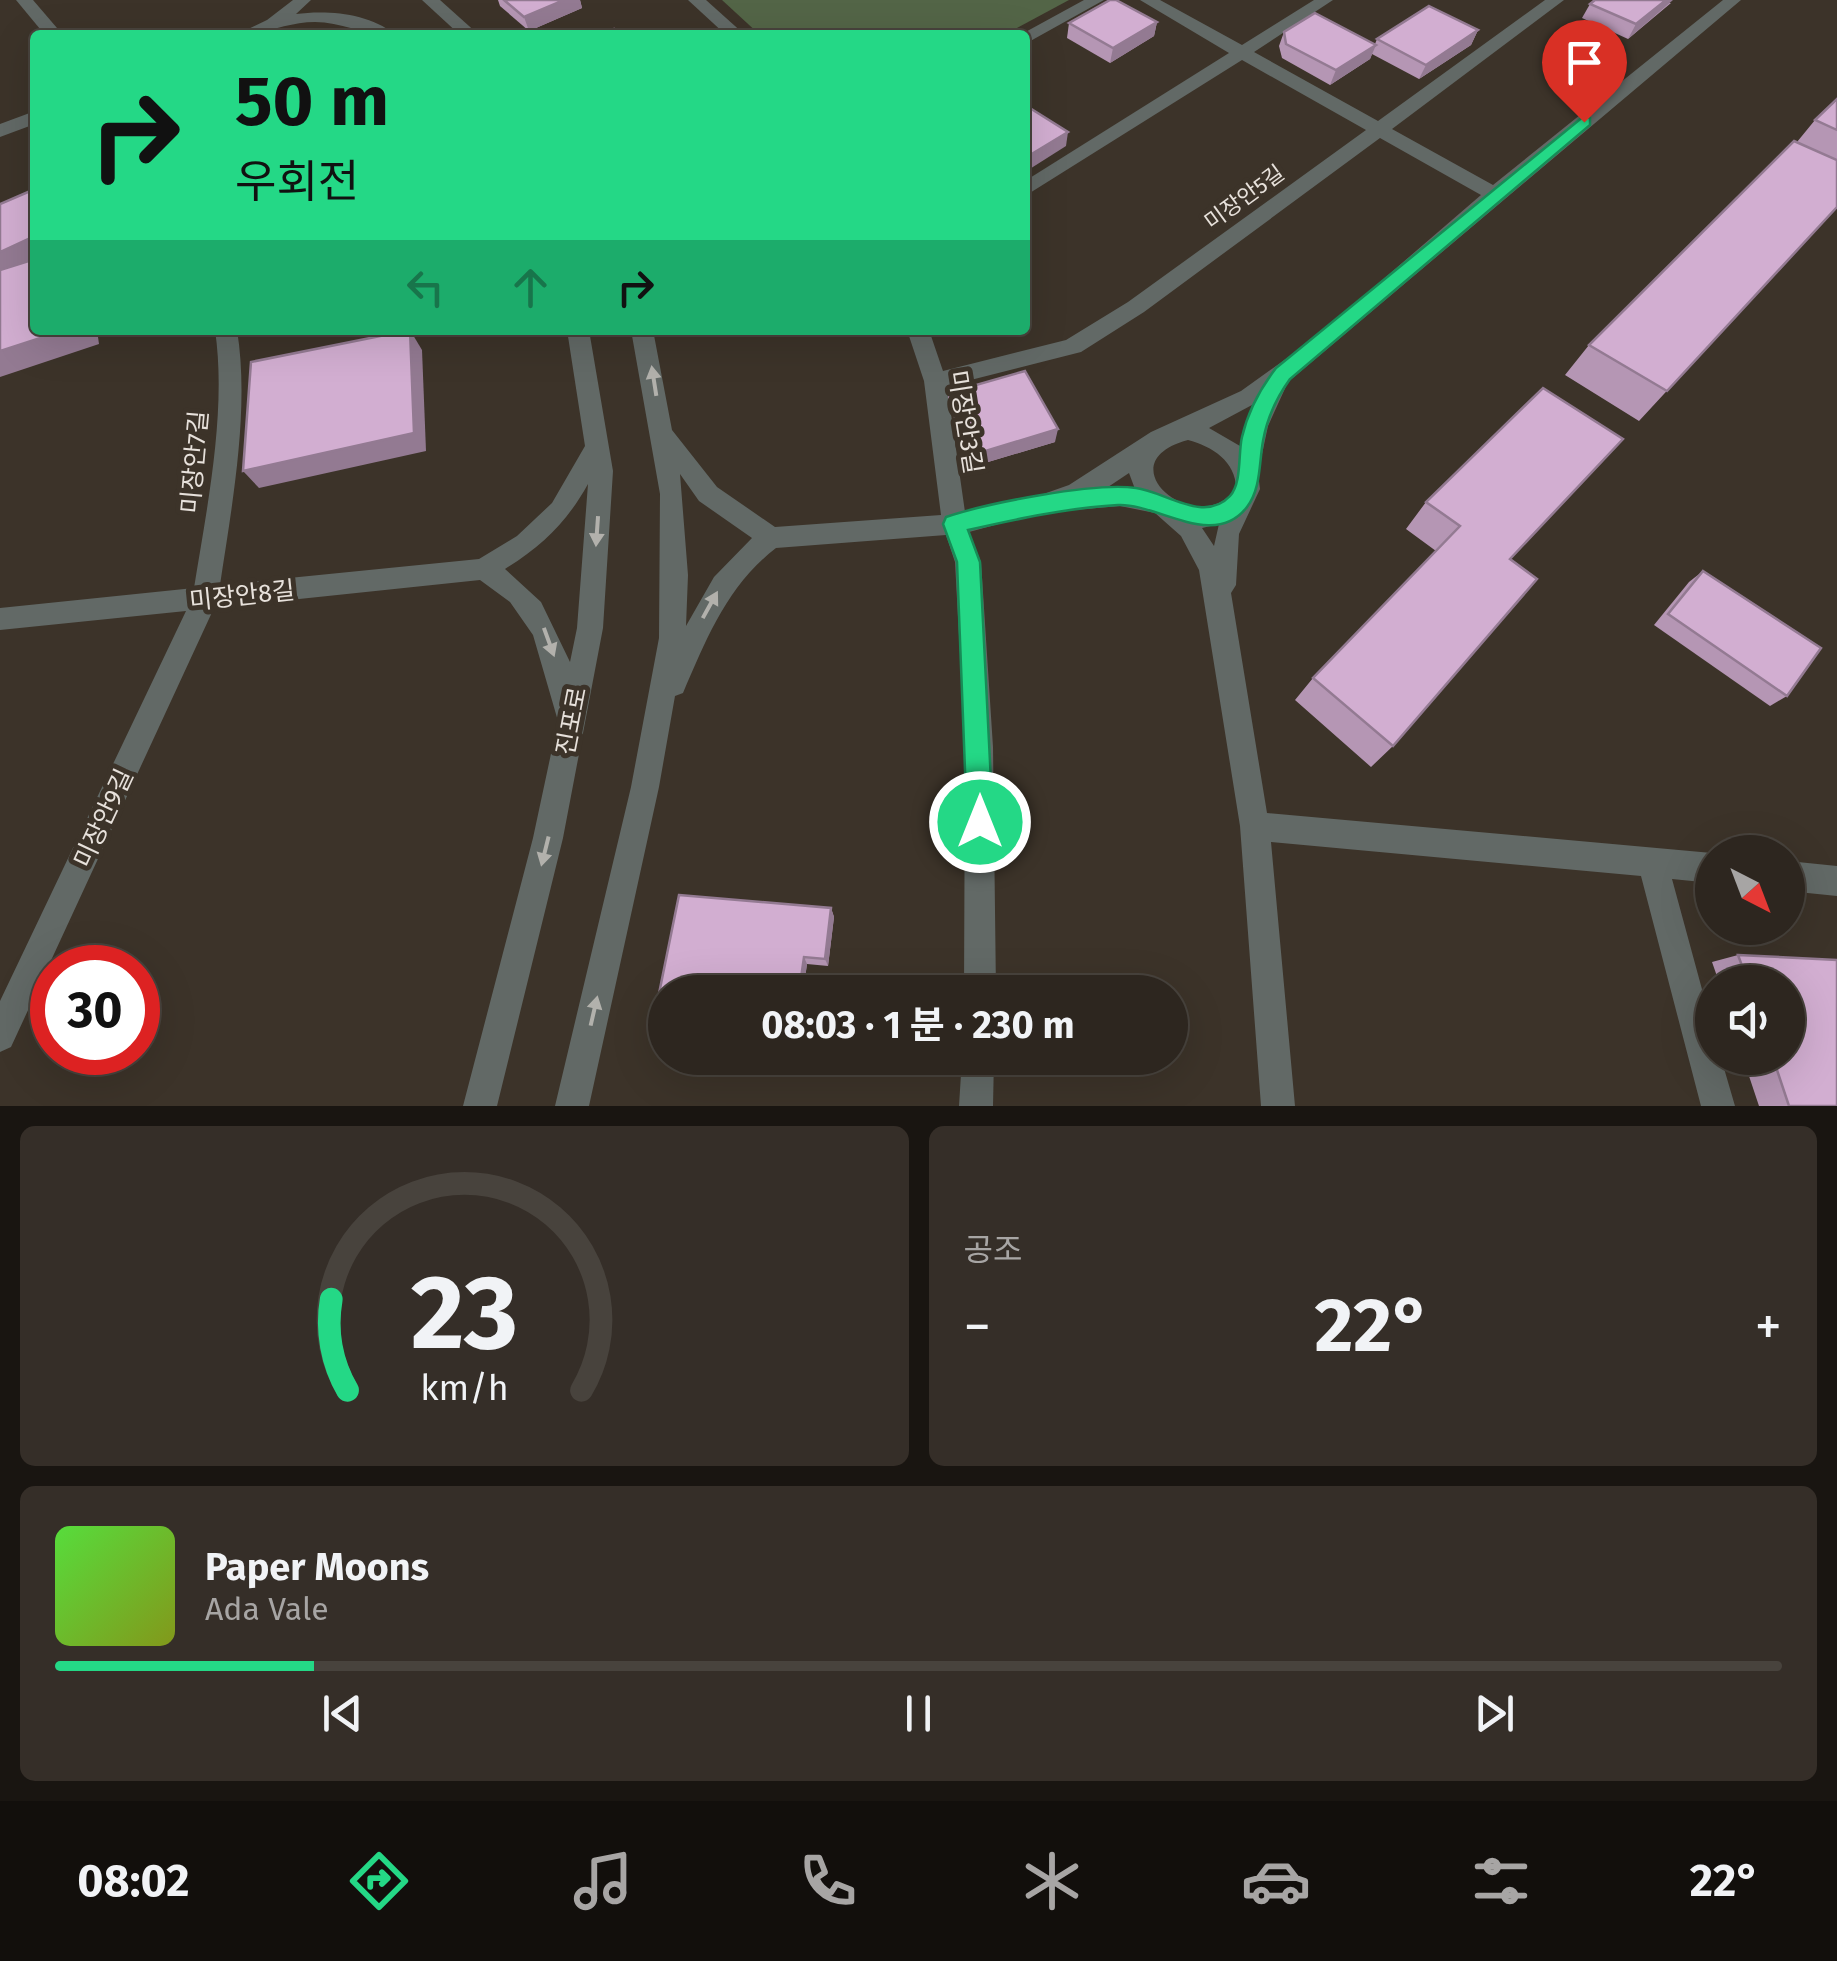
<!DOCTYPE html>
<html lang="ko">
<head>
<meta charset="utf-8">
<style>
	body { margin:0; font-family:"Fira Sans","Noto Sans KR",sans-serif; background:#352e28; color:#f1f3f6; height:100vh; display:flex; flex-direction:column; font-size:38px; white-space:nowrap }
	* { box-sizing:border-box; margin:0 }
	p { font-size:32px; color:#a7a5a4 }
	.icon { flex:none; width:55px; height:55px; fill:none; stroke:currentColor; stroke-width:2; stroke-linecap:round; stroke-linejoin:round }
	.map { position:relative; height:1106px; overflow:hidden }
	.panel { display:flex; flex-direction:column; gap:20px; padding:20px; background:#191511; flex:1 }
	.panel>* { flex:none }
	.hud { position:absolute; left:30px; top:30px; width:1000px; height:305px; border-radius:10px; box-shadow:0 10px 40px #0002,0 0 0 2px #48433d; background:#24d886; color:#111; overflow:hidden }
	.needle { width:65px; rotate:138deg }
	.buttons { position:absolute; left:1695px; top:835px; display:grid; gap:20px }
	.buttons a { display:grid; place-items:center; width:110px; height:110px; border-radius:50%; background:#2d261f; box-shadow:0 10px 40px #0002,0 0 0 2px #48433d; font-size:50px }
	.speed { position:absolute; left:30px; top:945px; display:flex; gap:20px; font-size:50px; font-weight:700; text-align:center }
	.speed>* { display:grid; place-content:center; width:130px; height:130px; border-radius:50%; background:#2d261f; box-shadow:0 10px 40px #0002,0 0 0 2px #48433d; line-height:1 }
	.speed .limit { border:15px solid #d22; background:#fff; color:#111 }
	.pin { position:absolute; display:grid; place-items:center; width:85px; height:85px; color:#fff; margin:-102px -42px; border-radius:50% 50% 50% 0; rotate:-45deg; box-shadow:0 0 10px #0007 }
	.pin .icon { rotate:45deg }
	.me { position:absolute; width:110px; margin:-55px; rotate:0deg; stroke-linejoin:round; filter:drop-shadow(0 0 8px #0008) }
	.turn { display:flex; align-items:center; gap:35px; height:210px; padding:0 40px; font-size:45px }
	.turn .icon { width:130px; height:130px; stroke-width:2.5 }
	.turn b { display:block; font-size:70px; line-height:85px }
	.lanes { display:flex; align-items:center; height:95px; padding:0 40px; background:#0003; justify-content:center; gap:50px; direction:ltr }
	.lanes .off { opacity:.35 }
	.big { font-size:75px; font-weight:700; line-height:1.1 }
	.panel .widget { flex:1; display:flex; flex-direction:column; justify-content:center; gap:15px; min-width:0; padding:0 35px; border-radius:15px; background:#352e28 }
	.panel .dial { align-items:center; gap:0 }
	.dial svg { height:260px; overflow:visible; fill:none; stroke:#48433d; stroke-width:7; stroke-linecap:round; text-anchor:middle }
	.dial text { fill:#f1f3f6; stroke:none }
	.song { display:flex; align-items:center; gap:30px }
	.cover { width:120px; height:120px; border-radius:15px; background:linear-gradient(135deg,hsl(110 70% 55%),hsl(70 70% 35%)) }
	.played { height:10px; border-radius:5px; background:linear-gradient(90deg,#24d886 15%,#48433d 15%) }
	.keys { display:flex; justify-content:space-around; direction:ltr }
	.heat { display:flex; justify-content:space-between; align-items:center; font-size:55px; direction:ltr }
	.panel .tiles { flex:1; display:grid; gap:20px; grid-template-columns:1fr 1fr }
	.widget:last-child { grid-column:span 2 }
	.trip { position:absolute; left:648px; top:975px; width:540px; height:100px; border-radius:50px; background:#2d261f; box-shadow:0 10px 40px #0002,0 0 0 2px #48433d; font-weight:700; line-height:100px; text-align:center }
	.menu { display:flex; height:160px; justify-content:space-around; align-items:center; background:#120f0c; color:#a7a5a4 }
	.menu .icon { width:70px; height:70px }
	.menu .active { color:#24d886 }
	.menu b { font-size:45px; color:#f1f3f6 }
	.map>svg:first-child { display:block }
	.green { fill:#536547 }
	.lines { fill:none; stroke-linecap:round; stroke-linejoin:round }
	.minor { fill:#626966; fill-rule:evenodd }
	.wall { fill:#b596b4 }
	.shaded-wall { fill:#937a92 }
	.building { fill:#d2aed1; stroke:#937a92; stroke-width:2.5 }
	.oneway { fill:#b2b1ac }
	.route { fill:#24d886; stroke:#178c57; stroke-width:2.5 }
	.labels { text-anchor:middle; stroke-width:10; stroke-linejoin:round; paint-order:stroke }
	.far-street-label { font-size:22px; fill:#e7e1db; stroke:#3c3329 }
	.street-label { font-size:25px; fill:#e7e1db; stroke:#3c3329 }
</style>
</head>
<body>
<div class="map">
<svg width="1837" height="1106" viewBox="0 0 1837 1106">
	<rect width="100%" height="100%" fill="#3c3329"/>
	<path class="green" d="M722,0H1069L1004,35H760Z"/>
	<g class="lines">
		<g class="minor">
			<path d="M16,0H33L63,35H45Z"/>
			<path d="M293,0H311L296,14C327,10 369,13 394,34C368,37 343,22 315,22C287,22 264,35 236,35L267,20Z"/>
			<path d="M422,0H440L479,35H460Z"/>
			<path d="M688,0H706L745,35H726Z"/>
			<path d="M1084,0H1104L1025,44V35H1020Z"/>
			<path d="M1140,0H1160L1242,45L1314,0H1333L1254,52L1378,121L1545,0H1564L1392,129L1493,185L1723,0H1741L1288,382L1268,426L1258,473L1260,489L1239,534L1236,585L1231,593L1267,813L1712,853V883L1672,879L1712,1026V1058H1721L1735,1106H1701L1641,876L1271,842L1295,1106H1261L1240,826L1199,570L1181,536L1155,513L1120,506L1074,510L1065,506L969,532L981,562L993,747L996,992H964L965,747L955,562L946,535L776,548C727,586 707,638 683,693L675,696L659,787L589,1106H555L631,787L659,638L660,494L631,330H653L672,430L717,487L775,527L941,515L924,381L907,330H929L943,371L1066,340L1128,302L1366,130L1242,60L1025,196V181L1229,53ZM1380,138L1481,195L1315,338L1241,391L1151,432L1069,485L1032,498L965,512L947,386L1081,352L1144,312ZM1252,405L1240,446L1209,428ZM1188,440C1212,446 1236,462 1236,488C1199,542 1102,463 1188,440ZM1129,473L1135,489L1108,487ZM680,474L699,501L752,538L714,577L686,626L688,575ZM1219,524L1214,546L1202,528Z"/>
			<path d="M35,111V124L0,137V124Z"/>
			<path d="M215,330H237C250,409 232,505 220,585L479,559L517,536L552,503L585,446L567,330H589L613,471L603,628L563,838L497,1106H463L533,838L558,721L533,635L510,602L480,580L214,608L11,1047L0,1052V1001L186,611L0,630V608L194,588C207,507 227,411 215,330ZM588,484L577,628L570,662L541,602L505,569C542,546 567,522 588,484Z"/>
			<path d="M1788,861L1837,866V896L1788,891Z"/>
			<path d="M962,1058H994L993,1106H959Z"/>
		</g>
	</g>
	<g class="wall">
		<path d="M498,0H580L582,8L529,31L500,6Z"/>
		<path d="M1671,3L1628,39L1582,18L1590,4Z"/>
		<path d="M1157,22L1154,36L1110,63L1067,38L1069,23Z"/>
		<path d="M1478,30L1471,45L1419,79L1372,54L1370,59L1330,85L1282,58L1279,46L1284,32L1375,44L1377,39Z"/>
		<path d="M1837,99V207L1639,421L1565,375L1589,345L1797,142L1815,120Z"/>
		<path d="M948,393L1055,442L978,465L948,406Z"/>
		<path d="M1426,502L1510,559L1393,746L1371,767L1295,700L1313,678L1436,551L1406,529Z"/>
		<path d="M1703,571L1787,696L1770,706L1654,625L1689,582Z"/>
		<path d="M679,895L831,908L834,917L828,966L807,964L803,992H665V1043H659L650,1038Z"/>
		<path d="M1738,955L1837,960V1106H1759L1743,1058H1788V982H1719L1712,962Z"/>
	</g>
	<g class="shaded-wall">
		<path d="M564,0H580L582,8L529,31L524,17Z"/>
		<path d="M1666,0H1673L1628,39L1636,24Z"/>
		<path d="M1157,22L1154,36L1110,63L1113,48Z"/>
		<path d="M1478,30L1471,45L1419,79L1426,65Z"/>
		<path d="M1376,45L1370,59L1330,85L1336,70Z"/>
		<path d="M1068,132L1066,146L1025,172V158Z"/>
		<path d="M35,236V264L0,280V252Z"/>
		<path d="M65,330H97L99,344L0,377V351Z"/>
		<path d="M410,330L422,350L426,451L259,488L243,471Z"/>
		<path d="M1058,429L1055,442L978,465L979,453Z"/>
		<path d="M831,908L834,917L828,966L825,959Z"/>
		<path d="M804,957L807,964L803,992H799Z"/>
	</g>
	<g class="building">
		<path d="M504,0H564L524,17Z"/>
		<path d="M1110,0H1116L1157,22L1113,48L1069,23Z"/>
		<path d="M1595,0H1666L1636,24L1590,4Z"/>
		<path d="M1429,6L1478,30L1426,65L1377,39Z"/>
		<path d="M1315,13L1376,45L1336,70L1286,44L1284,32Z"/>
		<path d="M614,29L620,35H599Z"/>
		<path d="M1837,99V130L1815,120Z"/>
		<path d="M1025,105L1068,132L1025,158Z"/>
		<path d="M1794,141L1837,160V207L1667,391L1589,345Z"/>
		<path d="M35,189V236L0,252V204Z"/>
		<path d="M35,259V330H65L0,351V270Z"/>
		<path d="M410,330L414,433L243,471L251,362Z"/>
		<path d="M1025,371L1058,429L979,453L948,393Z"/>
		<path d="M1543,388L1623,439L1510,559L1537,579L1393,746L1313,678L1460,526L1426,502Z"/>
		<path d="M1703,571L1821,648L1787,696L1668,614Z"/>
		<path d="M679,895L831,908L825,959L804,957L799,992H665V1039L650,1038Z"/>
		<path d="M1738,955L1837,960V1106H1789L1773,1058H1788V982H1748Z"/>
	</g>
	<defs><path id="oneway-solid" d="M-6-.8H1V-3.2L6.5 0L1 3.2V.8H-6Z" transform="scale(2.5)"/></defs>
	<g class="oneway">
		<use href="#oneway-solid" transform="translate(654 381) rotate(-99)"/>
		<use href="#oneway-solid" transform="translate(597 531) rotate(94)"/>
		<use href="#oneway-solid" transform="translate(710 605) rotate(-61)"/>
		<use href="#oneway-solid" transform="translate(549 642) rotate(70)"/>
		<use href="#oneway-solid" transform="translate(545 851) rotate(104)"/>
		<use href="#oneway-solid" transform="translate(594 1011) rotate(-77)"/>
	</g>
	<path class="route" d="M1584,116L1590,118V125L1290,379C1277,397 1267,418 1263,441C1259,463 1261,489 1247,507C1214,550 1157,503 1118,505C1067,508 1017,519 968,530L980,562L993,822L989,831L980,835L970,831L967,822L957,562L943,524L946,517C988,503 1094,482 1136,488C1164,491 1204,524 1230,496C1242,483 1238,453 1242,437C1248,411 1260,389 1276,368Z"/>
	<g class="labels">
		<g class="far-street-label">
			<text transform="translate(1244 197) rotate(-36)" y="8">미장안5길</text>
		</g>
		<g class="street-label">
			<text transform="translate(966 422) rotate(81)" y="9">미장안3길</text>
			<text transform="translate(194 462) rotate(-85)" y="9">미장안7길</text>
			<text transform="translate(242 595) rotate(-6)" y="9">미장안8길</text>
			<text transform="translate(571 721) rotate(-79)" y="9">진포로</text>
			<text transform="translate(103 818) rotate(-65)" y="9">미장안9길</text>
		</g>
	</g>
</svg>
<div class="buttons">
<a><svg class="needle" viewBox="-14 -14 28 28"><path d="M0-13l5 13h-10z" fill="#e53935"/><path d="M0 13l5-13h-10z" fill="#a7a5a4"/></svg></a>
<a><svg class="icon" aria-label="sound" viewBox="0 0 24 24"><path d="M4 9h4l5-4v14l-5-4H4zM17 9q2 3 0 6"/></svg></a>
</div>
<div class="speed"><div class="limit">30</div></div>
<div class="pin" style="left:1584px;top:122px;background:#d93025"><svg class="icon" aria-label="arrive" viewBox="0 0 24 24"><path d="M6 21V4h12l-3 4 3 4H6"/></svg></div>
<svg class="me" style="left:980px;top:822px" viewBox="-20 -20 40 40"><circle r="17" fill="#24d886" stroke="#fff" stroke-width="3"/><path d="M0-11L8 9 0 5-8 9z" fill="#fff"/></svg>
<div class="trip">08:03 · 1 분 · 230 m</div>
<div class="hud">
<div class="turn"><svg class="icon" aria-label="right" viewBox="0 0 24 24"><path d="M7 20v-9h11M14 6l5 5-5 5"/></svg><div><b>50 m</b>우회전</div></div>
<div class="lanes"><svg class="icon off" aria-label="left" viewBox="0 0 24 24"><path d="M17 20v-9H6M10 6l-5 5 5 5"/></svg><svg class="icon off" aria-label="ahead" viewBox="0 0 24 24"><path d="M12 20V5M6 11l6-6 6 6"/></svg><svg class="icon" aria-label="right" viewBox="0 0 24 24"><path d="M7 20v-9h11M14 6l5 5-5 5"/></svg></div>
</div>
</div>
<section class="panel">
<div class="tiles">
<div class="widget dial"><svg viewBox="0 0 100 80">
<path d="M14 69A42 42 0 1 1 86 69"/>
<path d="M14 69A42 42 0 0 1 9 41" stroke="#24d886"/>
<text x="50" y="56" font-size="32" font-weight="700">23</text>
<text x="50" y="72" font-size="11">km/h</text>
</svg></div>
<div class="widget"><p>공조</p>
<div class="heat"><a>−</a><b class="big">22°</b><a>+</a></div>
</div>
<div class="widget">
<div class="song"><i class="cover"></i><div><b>Paper Moons</b><p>Ada Vale</p></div></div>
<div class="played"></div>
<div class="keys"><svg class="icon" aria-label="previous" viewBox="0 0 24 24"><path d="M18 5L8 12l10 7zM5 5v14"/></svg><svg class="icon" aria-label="pause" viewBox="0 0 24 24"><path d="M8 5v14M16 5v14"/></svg><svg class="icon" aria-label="next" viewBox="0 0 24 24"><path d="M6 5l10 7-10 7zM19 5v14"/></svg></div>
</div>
</div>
</section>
<nav class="menu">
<b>08:02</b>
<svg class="icon active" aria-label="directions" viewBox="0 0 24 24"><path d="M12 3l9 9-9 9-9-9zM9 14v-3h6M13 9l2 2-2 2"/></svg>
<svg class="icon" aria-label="music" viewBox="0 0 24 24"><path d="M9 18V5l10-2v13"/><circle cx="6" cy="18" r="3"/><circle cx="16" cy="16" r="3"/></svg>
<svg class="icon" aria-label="phone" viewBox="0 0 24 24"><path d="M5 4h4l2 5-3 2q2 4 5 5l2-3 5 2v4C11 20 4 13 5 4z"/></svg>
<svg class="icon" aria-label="climate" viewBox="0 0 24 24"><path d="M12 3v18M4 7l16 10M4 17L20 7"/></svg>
<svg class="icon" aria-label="car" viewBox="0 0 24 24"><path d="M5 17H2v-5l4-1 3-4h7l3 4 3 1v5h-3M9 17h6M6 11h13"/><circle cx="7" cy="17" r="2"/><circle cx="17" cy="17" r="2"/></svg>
<svg class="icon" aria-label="filters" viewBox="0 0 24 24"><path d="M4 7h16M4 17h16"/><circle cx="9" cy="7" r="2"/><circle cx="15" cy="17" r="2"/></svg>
<b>22°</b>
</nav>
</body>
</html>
